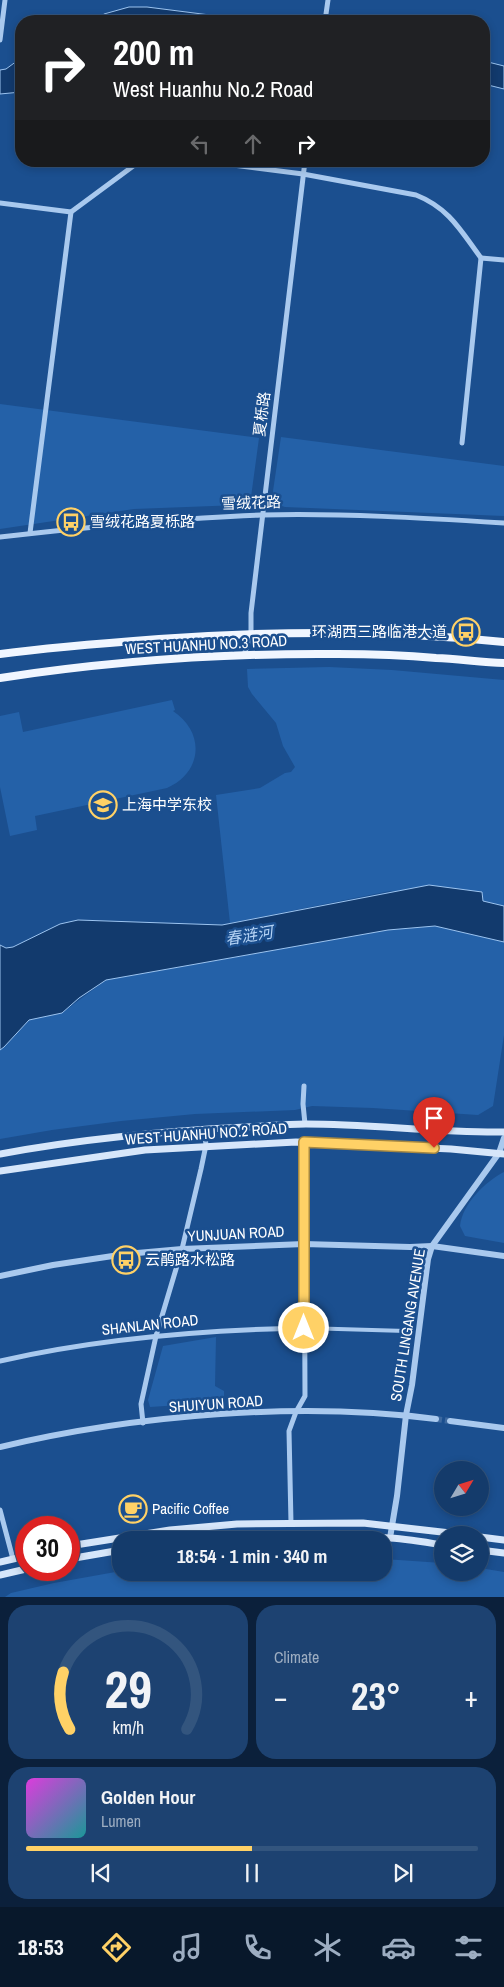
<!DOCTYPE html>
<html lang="en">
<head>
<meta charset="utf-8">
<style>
	body { margin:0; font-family:"Archivo Narrow","Noto Sans SC",sans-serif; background:#1d4271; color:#f1f3f6; height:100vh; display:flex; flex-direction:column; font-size:19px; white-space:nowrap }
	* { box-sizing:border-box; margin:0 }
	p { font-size:16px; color:#9dadc1 }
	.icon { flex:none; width:28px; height:28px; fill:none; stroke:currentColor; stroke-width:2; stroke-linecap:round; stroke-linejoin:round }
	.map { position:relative; height:1597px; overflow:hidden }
	.drawer { display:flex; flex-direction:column; gap:8px; padding:8px; background:#0b203b; flex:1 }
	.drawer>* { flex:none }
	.guide { position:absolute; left:15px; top:15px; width:475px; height:152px; border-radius:20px; box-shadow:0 2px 8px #0003,0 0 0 1px #33557e; background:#202124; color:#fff; overflow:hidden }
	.needle { width:32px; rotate:52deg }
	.controls { position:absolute; left:434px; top:1461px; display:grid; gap:10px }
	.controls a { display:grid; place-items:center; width:55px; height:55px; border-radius:50%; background:#143b6b; box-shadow:0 2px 8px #0003,0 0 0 1px #33557e; font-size:25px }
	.speed { position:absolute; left:15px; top:1516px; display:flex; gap:10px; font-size:25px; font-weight:700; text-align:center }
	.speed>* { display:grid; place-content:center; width:65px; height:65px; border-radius:50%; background:#143b6b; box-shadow:0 2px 8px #0003,0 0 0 1px #33557e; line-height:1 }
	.speed .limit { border:8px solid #d22; background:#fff; color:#111 }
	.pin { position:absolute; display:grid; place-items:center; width:42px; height:42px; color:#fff; margin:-51px -21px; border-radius:50% 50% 50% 0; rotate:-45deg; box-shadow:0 0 5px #0007 }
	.pin .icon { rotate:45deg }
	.me { position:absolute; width:55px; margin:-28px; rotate:0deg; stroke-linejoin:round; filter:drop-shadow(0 0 4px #0008) }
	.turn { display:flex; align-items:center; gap:18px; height:105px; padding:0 15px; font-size:22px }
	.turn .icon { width:65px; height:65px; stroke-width:2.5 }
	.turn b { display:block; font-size:35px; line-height:42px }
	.lanes { display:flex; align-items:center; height:48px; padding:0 15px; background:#0003; justify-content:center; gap:25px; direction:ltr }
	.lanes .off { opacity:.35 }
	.big { font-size:38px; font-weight:700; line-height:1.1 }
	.drawer .tile { flex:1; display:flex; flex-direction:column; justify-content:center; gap:8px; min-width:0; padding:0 18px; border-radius:20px; background:#1d4271 }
	.drawer .dial { align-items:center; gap:0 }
	.dial svg { height:130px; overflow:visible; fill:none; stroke:#33557e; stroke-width:7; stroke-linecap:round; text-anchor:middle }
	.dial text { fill:#f1f3f6; stroke:none }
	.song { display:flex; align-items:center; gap:15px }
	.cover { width:60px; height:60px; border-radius:8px; background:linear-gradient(135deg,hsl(300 70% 55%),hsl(180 70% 35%)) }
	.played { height:5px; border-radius:2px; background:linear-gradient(90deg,#ffd166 50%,#33557e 50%) }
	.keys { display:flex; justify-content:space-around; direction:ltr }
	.heat { display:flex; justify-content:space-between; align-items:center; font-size:28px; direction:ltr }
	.drawer .tiles { flex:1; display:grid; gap:8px; grid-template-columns:1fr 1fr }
	.tile:last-child { grid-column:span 2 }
	.trip { position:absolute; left:112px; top:1531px; width:280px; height:50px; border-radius:20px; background:#143b6b; box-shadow:0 2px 8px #0003,0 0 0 1px #33557e; font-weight:700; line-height:50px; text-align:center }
	.dock { display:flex; height:80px; justify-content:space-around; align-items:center; background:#08182b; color:#9dadc1 }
	.dock .icon { width:35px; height:35px }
	.dock .selected { color:#ffd166 }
	.dock b { font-size:22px; color:#f1f3f6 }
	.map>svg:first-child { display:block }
	.green { fill:#2461a8 }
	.water { fill:#123a6d; stroke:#9cc4f0 }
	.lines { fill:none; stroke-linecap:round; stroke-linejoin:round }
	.tertiary-tunnel { stroke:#3d69a0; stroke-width:6; stroke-dasharray:6 3; stroke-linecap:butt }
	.pedestrian { stroke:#a9c9ee; stroke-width:4 }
	.minor { stroke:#a9c9ee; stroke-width:5 }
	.tertiary { stroke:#a9c9ee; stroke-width:6 }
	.secondary { stroke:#d6e6fa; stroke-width:7 }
	.primary { stroke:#f0f6ff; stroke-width:8 }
	.route-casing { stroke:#a68842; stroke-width:12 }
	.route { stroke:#ffd166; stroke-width:9 }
	.labels { text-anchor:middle; stroke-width:5; stroke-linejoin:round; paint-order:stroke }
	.street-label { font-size:15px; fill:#fff; stroke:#1b4f8f }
	.poi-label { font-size:15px; fill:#fff; stroke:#1b4f8f; text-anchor:start }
	.water-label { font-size:16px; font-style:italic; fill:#b5d3f5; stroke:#1b4f8f }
</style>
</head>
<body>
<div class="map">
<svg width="504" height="1597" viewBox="0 0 504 1597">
	<rect width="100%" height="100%" fill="#1b4f8f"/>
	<g class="green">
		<path d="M0,404L259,438L251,497L239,505L134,509L0,529Z"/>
		<path d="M281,437L504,466V516L285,507L275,504L273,491Z"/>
		<path d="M329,667L392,670L504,680V906L483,901L390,891L230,923L216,795L260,788L285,773L291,772L295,767L283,746L276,723L252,694L248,687L247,669Z"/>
		<path d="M172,700L175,710L173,711C205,732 203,772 167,788L35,816L37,830L10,836L0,787V716L19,712L23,732Z"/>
		<path d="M435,926L504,942V1035L493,1106L478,1115L373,1108L312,1106L295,1110L195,1114L121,1121L52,1130L0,1139V1050L4,1047L29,1020L62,1013L106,980L388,930Z"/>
		<path d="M504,1172V1243L465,1236L460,1226C462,1204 486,1181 504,1172Z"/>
		<path d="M216,1337L215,1386L224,1391V1402L150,1407L148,1400L163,1346Z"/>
		<path d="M384,1559L442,1563V1572H480V1568L504,1572V1597H5L11,1593L54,1583L121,1571L384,1572Z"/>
	</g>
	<g class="water">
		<path d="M129,7H147L257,21H95L104,14Z"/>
		<path d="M21,58V92L0,94V70L6,69Z"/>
		<path d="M484,61L504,66V89L484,84Z"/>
		<path d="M429,885L482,892L483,901L504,906V942L435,926L388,930L106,980L79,998L62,1013L29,1020L4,1047L0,1050V945L6,948L13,947L60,924L78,920L222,925Z"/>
	</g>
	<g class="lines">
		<path class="tertiary-tunnel" d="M436,1419L450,1421"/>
		<path class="pedestrian" d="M304,1328L406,1331"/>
		<g class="minor">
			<path d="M325,21L328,0"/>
			<path d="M0,40L5,0"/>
			<path d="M202,161L303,174L416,195C449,208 461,231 481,258L462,443"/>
			<path d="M0,203L71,212L140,161"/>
			<path d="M481,258L504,260"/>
			<path d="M30,533L71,212"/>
			<path d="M0,537C87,527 174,518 261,515C342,513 423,518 504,523"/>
			<path d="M244,655L251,634V613L305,161"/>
			<path d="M304,1086L303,1104L305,1124"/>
			<path d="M0,1361C100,1338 202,1330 304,1328"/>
			<path d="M143,1423L141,1404L156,1336L182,1249L201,1169L206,1145L204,1129"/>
			<path d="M0,1510L13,1559"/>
			<path d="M291,1523L289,1431L296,1412L305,1396L304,1142"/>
		</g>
		<g class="tertiary">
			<path d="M0,1276L53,1265L126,1254L182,1249L304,1244L410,1247L432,1246L504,1256"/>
			<path d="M450,1421L504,1428"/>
			<path d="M0,1447C134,1415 299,1401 436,1419"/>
			<path d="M390,1538L397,1496L406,1415L412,1385L428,1259L432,1246L499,1153L504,1138"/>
		</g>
		<g class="secondary">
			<path d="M0,1154C81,1139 163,1131 246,1127C266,1126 286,1124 306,1124C372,1124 438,1133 504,1132"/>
			<path d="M0,1171L145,1150L296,1142L451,1149L504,1154"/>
			<path d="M480,1537L504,1540"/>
			<path d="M216,1540C273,1536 332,1533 389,1538C407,1539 425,1542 442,1545"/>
			<path d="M69,1546L170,1530L237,1524L363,1523L468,1535"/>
			<path d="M480,1550L504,1553"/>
			<path d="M69,1559L121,1550"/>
			<path d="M0,1562L26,1556"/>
			<path d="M0,1575L26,1569"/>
		</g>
		<g class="primary">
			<path d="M0,654C53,647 106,643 159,639C273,631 390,630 504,642"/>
			<path d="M0,678C112,661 224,653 337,654C370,654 403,655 436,658C458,659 481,662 504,663"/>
		</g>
	</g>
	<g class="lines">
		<g class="route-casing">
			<path id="route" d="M304,1328V1142L434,1148"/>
		</g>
		<use href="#route" class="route"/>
	</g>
	<defs>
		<g id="bus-ring" transform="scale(1.4375)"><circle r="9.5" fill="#1b4f8f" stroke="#ffd166" stroke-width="1.5"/><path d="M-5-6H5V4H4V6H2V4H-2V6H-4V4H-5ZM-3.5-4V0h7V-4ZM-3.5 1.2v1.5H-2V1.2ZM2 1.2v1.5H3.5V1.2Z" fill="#ffd166"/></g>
		<g id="school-ring" transform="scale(1.4375)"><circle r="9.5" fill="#1b4f8f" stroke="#ffd166" stroke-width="1.5"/><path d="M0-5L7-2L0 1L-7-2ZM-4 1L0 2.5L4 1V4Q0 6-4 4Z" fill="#ffd166"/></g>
		<g id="cafe-ring" transform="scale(1.4375)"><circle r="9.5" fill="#1b4f8f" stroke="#ffd166" stroke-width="1.5"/><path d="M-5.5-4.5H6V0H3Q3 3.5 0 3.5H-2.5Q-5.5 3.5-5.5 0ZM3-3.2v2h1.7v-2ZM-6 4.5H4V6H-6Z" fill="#ffd166"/></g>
	</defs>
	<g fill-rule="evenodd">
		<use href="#bus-ring" x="71" y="522"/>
		<use href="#bus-ring" x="466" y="632"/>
		<use href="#school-ring" x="103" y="805"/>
		<use href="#bus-ring" x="126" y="1260"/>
		<use href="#cafe-ring" x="133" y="1509"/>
	</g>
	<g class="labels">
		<g class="street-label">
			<text transform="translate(262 414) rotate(-83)" y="5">夏栎路</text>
			<text transform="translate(251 503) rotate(-2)" y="5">雪绒花路</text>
			<text transform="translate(206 645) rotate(-3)" y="5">WEST HUANHU NO.3 ROAD</text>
			<text transform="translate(206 1134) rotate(-4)" y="5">WEST HUANHU NO.2 ROAD</text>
			<text transform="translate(236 1234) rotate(-3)" y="5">YUNJUAN ROAD</text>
			<text transform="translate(150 1325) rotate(-6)" y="5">SHANLAN ROAD</text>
			<text transform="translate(408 1325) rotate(-81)" y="5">SOUTH LINGANG AVENUE</text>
			<text transform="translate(216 1404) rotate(-4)" y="5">SHUIYUN ROAD</text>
		</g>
		<g class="poi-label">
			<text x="90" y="527">雪绒花路夏栎路</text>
			<text x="447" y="637" text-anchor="end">环湖西三路临港大道</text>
			<text x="122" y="810">上海中学东校</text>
			<text x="145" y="1265">云鹃路水松路</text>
			<text x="152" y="1514">Pacific Coffee</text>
		</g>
		<g class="water-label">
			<text transform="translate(249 935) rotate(-9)" y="6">春涟河</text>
		</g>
	</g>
</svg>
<div class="controls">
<a><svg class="needle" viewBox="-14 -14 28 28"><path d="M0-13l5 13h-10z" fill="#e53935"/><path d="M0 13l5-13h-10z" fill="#9dadc1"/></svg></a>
<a><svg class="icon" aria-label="layers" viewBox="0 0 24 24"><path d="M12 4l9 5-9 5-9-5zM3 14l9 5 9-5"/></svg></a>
</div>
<div class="speed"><div class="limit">30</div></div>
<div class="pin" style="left:434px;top:1148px;background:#d93025"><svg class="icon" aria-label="arrive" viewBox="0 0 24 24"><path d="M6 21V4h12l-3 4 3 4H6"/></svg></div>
<svg class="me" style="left:304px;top:1328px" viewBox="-20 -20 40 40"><circle r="17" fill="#ffd166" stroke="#fff" stroke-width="3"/><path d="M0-11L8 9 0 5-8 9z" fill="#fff"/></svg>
<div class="trip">18:54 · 1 min · 340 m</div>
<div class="guide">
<div class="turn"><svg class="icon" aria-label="right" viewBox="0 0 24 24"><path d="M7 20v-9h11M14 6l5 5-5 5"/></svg><div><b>200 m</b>West Huanhu No.2 Road</div></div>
<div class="lanes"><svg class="icon off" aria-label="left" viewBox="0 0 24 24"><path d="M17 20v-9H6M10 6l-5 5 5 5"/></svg><svg class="icon off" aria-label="ahead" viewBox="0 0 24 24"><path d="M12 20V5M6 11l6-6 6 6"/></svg><svg class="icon" aria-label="right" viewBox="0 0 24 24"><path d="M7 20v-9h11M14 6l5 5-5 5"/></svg></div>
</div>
</div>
<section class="drawer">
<div class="tiles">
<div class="tile dial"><svg viewBox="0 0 100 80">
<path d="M14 69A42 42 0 1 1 86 69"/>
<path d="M14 69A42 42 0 0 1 10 34" stroke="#ffd166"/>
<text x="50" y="56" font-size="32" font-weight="700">29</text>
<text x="50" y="72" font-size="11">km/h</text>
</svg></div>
<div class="tile"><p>Climate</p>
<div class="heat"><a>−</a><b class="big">23°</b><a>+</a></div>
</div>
<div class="tile">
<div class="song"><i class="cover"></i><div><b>Golden Hour</b><p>Lumen</p></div></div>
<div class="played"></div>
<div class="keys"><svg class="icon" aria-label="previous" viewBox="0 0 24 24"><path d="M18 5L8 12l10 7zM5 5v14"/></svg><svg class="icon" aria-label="pause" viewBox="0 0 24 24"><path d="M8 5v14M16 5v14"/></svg><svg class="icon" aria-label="next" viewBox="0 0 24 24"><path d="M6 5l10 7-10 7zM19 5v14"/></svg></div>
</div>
</div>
</section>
<nav class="dock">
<b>18:53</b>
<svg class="icon selected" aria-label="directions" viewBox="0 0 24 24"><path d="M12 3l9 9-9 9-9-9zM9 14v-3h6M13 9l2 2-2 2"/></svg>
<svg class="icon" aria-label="music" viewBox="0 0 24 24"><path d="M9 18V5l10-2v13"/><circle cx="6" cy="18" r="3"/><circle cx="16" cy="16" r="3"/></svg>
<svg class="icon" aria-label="phone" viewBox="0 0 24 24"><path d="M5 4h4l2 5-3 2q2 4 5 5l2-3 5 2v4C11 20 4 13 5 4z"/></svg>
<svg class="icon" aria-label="climate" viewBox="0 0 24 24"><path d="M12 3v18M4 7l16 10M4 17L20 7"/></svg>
<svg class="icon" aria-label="car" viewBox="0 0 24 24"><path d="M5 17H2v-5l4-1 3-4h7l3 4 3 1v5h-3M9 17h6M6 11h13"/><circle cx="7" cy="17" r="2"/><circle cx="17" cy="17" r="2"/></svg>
<svg class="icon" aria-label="filters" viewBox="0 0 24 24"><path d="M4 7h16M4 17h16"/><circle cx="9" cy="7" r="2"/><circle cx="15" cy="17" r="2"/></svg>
</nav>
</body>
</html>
